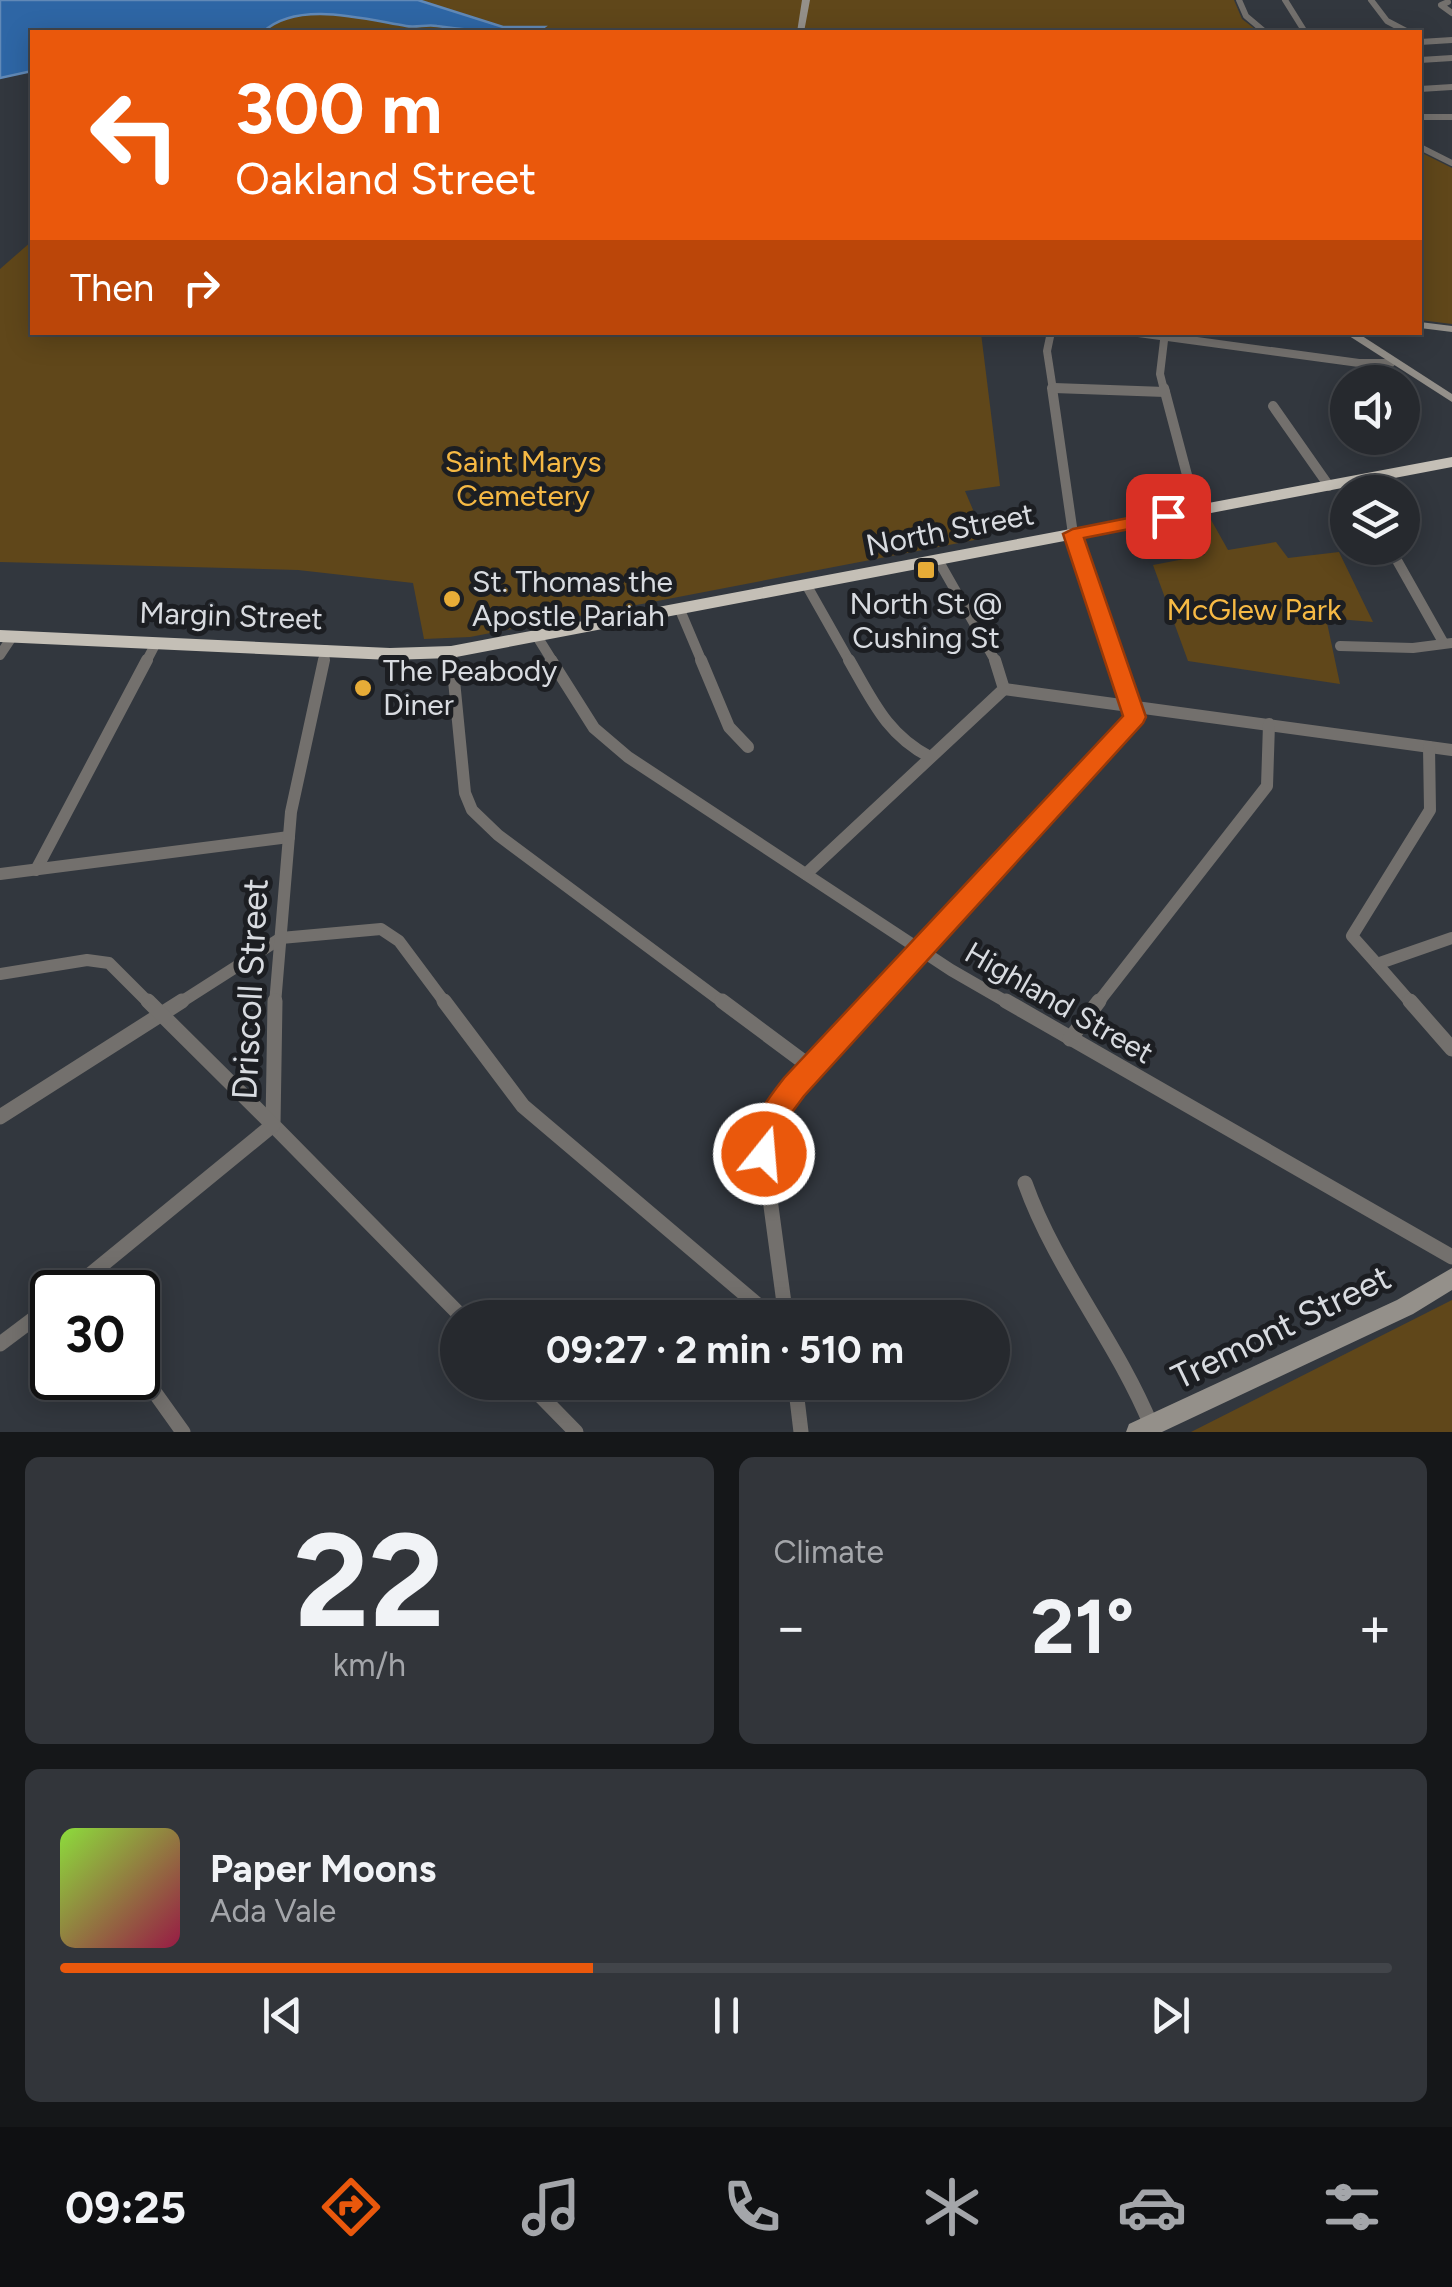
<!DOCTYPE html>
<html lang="en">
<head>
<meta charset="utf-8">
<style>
	body { margin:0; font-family:Figtree,sans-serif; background:#32353a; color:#f1f3f6; height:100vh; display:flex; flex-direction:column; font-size:38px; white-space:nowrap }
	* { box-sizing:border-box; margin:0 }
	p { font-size:32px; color:#a4a6aa }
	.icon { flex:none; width:55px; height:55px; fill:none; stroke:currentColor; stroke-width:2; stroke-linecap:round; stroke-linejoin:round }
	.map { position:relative; height:1432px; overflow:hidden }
	.drawer { display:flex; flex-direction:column; gap:25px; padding:25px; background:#151719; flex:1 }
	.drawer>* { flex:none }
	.banner { position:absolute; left:30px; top:30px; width:1392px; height:305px; border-radius:0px; box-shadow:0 5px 25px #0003,0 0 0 2px #42454a; background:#ea580c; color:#fff; overflow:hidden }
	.tools { position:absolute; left:1330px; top:365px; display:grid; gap:20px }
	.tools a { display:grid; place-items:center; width:90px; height:90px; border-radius:50%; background:#26292e; box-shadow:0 5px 25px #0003,0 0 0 2px #42454a; font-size:50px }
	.speed { position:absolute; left:30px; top:1270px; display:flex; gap:20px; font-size:50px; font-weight:700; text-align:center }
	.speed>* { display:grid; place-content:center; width:130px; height:130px; border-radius:50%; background:#26292e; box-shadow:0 5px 25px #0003,0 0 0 2px #42454a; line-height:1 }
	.speed .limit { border:5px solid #111; border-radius:15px; background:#fff; color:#111 }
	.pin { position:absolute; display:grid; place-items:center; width:85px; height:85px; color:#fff; margin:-42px; border-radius:20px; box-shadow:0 5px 15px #0006 }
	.me { position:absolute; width:110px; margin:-55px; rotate:17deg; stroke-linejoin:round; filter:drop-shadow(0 0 8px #0008) }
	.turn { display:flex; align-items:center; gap:35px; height:210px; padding:0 40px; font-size:45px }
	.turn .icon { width:130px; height:130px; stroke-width:2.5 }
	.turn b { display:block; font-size:70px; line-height:85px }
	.then { display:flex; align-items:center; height:95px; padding:0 40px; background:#0003; gap:20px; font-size:38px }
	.big { font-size:75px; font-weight:700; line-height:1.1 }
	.drawer .card { flex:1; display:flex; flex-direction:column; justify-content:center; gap:15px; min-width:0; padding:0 35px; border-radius:15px; background:#32353a }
	.drawer .dial { align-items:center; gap:0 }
	.dial b { font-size:130px; line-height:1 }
	.song { display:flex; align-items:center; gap:30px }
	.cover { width:120px; height:120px; border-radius:15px; background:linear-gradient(135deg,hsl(90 70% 55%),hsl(340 70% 35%)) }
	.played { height:10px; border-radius:5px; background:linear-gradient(90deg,#ea580c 40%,#42454a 40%) }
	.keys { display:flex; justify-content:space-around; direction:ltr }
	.heat { display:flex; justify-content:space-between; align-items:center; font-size:55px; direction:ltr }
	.drawer .tiles { flex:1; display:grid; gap:25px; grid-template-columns:1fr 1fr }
	.card:last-child { grid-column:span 2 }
	.trip { position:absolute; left:440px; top:1300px; width:570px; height:100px; border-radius:50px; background:#26292e; box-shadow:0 5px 25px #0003,0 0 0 2px #42454a; font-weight:700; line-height:100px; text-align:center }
	.menu { display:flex; height:160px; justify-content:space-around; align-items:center; background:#0f1012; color:#a4a6aa }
	.menu .icon { width:70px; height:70px }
	.menu .active { color:#ea580c }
	.menu b { font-size:45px; color:#f1f3f6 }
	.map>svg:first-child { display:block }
	.green { fill:#60471a }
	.water { fill:#2e66a5; stroke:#6189b7; stroke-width:2.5 }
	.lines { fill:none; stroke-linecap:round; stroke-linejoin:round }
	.street-far4 { stroke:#73706d; stroke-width:6 }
	.street-far3 { stroke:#73706d; stroke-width:8 }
	.street-far2 { stroke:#73706d; stroke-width:10 }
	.street-far1 { stroke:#73706d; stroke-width:12 }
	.street { stroke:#73706d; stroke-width:15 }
	.secondary { fill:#94908a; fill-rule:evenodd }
	.highway { fill:#c4bfb6; fill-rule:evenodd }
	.route { fill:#ea580c; stroke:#983908; stroke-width:2.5 }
	.poi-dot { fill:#e7ac37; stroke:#1c1e22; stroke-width:4 }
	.labels { text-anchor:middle; stroke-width:10; stroke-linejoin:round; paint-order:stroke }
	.park-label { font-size:30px; fill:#f6b944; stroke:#1c1e22 }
	.street-label { font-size:30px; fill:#d8dbe0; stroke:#1c1e22 }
	.poi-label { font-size:30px; fill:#d8dbe0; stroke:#1c1e22; text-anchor:start }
	.near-street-label { font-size:35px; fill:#d8dbe0; stroke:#1c1e22 }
</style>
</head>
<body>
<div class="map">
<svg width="1452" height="1432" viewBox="0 0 1452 1432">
	<rect width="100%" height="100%" fill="#32373e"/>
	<g class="green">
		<path d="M418,0H1234L1242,19L1259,32H546L530,26L503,27Z"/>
		<path d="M324,7L350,9L410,27L434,25L462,32L304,28L263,32L281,15Z"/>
		<path d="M1420,152L1452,168V324L1420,320Z"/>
		<path d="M32,241V332L981,333L1000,486L965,491L985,538L470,637L424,639L413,583L298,570L0,562V269Z"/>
		<path d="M1210,518L1228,550L1276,542L1288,558L1339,552L1373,622L1326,618L1340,684L1188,661L1153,565L1205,555L1192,521Z"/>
		<path d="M1452,1300V1432H1191Z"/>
	</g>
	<path class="water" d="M0,0H418L503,27H544L537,32C502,33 471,31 437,26C427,24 416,28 406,26C364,19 297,0 263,32H32V71L0,78Z"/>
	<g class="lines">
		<g class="street-far4">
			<path d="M1239,0L1246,16L1265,32"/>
			<path d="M1285,0L1305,32"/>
			<path d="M1371,0L1387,21L1408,32"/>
			<path d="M1448,2L1441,5L1452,13"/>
			<path d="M1420,42L1452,40"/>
			<path d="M1420,60L1452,58"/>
			<path d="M1420,89L1452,87"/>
			<path d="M1420,117H1452"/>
			<path d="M1420,147L1452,163"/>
		</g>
		<g class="street-far3">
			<path d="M1051,332L1047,351L1053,390"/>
			<path d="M1131,332L1359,363H1391"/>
			<path d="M1054,388L1110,390"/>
			<path d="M1164,390L1160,374L1165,332"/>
		</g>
		<g class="street-far2">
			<path d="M1052,388L1073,534L1116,662"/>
			<path d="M1054,388L1165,392"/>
			<path d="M1164,388L1191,490L1201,510"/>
			<path d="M1273,406L1329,486"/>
			<path d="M1390,548L1443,642"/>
			<path d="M938,560L996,662"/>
			<path d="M807,586L850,662"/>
			<path d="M680,610L702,662"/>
			<path d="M538,638L553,662"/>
			<path d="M1340,646L1413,648L1452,643"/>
			<path d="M451,652L452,662"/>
			<path d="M0,655L12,637"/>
			<path d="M146,662L156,643"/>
			<path d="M323,662L326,650"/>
		</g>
		<g class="street-far1">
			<path d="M452,660L465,793L472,810L498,835L725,1004"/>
			<path d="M551,660L594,728L628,757L951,970L1010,1004"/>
			<path d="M701,660L729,727L748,747"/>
			<path d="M849,660C872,700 887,735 930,757"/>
			<path d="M1004,689L1452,750"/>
			<path d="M36,870L147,660"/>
			<path d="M0,874L289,837"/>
			<path d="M806,874L1004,689L995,660"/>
			<path d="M1377,964L1352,936L1430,810L1429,747"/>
			<path d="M0,974L87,960L109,963L150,1004"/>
			<path d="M178,1004L281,938L381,929L399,941L446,1004"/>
			<path d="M275,1004L291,812L324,660"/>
			<path d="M870,1004L1135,717L1116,660"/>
			<path d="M1097,1004L1267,786L1269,724"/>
			<path d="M1412,1004L1377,964L1452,938"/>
		</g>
		<g class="street">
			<path d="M275,1001L273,1125L463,1318"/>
			<path d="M444,1001L523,1106L773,1318"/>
			<path d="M722,1001L812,1068"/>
			<path d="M1006,1001L1452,1257"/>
			<path d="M1410,1001L1452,1049"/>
			<path d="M1070,1039L1099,1001"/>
			<path d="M0,1117L182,1001"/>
			<path d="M1025,1183C1056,1270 1116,1340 1151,1425"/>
			<path d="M69,1292L273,1125L148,1001"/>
			<path d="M786,1318L764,1154L770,1119L873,1001"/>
			<path d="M0,1344L52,1305"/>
			<path d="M138,1369L183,1432"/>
			<path d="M527,1382L576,1432"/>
			<path d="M795,1382L801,1432"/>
		</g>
		<g class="secondary">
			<path d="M802,0H810L804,32H797Z"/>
			<path d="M1420,322L1452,326V332L1420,328Z"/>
			<path d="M1343,332H1356L1452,394V402Z"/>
			<path d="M1452,1268V1290L1413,1314L1162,1432H1126L1129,1424L1397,1300Z"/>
		</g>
		<path class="highway" d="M1452,457V467L451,658L390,660L0,642V630L390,648L451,646Z"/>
	</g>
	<path class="route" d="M1168,510L1175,512V520L1084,538L1146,717L1143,723L804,1096L784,1123L775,1163L764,1167L754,1163C740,1133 766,1101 784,1078L1123,716L1063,534L1073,529Z"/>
	<g class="poi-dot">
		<rect x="916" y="560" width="20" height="20" rx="5"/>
		<circle cx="452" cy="599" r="10"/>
		<circle cx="363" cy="688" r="10"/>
	</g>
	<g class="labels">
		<g class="park-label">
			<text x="523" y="472">Saint Marys<tspan x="523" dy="34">Cemetery</tspan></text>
			<text x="1254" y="620">McGlew Park</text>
		</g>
		<g class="street-label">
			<text transform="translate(950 530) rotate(-11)" y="10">North Street</text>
			<text transform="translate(231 616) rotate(2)" y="10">Margin Street</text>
			<text transform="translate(1059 1003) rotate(30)" y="10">Highland Street</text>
		</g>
		<g class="poi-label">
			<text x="472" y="592">St. Thomas the<tspan x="472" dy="34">Apostle Pariah</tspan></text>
			<text x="926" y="614" text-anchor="middle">North St @<tspan x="926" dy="34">Cushing St</tspan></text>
			<text x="383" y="681">The Peabody<tspan x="383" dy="34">Diner</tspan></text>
		</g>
		<g class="near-street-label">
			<text transform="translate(250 989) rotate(-87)" y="12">Driscoll Street</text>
			<text transform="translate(1281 1327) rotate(-26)" y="12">Tremont Street</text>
		</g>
	</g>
</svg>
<div class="tools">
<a><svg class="icon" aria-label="sound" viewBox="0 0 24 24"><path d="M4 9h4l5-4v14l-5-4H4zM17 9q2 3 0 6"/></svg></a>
<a><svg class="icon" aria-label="layers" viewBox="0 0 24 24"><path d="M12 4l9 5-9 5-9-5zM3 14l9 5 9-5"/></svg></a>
</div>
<div class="speed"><div class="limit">30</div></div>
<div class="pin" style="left:1168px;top:516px;background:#d93025"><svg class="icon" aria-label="arrive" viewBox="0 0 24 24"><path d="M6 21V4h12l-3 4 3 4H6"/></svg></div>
<svg class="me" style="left:764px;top:1154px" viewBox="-20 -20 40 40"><circle r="17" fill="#ea580c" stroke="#fff" stroke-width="3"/><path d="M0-11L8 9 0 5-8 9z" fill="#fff"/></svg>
<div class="trip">09:27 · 2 min · 510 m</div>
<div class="banner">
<div class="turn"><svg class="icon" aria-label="left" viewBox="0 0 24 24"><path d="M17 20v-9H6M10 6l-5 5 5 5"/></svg><div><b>300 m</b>Oakland Street</div></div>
<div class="then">Then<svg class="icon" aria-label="right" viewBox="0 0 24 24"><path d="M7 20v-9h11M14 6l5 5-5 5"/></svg></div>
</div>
</div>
<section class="drawer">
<div class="tiles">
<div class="card dial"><b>22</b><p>km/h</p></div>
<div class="card"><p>Climate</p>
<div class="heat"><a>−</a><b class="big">21°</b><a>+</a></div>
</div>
<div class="card">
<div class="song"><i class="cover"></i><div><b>Paper Moons</b><p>Ada Vale</p></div></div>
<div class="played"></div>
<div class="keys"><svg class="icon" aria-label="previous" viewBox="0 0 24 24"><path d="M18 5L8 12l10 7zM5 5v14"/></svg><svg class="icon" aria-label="pause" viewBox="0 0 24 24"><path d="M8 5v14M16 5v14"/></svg><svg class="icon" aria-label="next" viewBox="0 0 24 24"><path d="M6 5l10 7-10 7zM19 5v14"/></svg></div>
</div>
</div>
</section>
<nav class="menu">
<b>09:25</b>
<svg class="icon active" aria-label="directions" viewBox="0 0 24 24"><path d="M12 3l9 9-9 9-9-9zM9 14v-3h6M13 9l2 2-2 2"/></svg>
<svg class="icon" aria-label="music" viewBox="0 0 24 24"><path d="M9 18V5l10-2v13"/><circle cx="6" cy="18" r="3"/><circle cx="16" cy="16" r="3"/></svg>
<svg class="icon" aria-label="phone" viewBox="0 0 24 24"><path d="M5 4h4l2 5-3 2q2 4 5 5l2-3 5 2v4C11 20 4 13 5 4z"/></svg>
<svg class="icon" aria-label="climate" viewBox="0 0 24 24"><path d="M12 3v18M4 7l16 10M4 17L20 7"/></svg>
<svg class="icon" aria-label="car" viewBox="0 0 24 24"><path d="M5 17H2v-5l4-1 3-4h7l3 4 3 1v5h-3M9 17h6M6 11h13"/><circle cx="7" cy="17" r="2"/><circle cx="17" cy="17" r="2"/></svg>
<svg class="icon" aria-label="filters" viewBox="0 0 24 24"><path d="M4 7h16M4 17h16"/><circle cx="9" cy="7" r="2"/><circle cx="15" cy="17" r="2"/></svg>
</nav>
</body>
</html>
